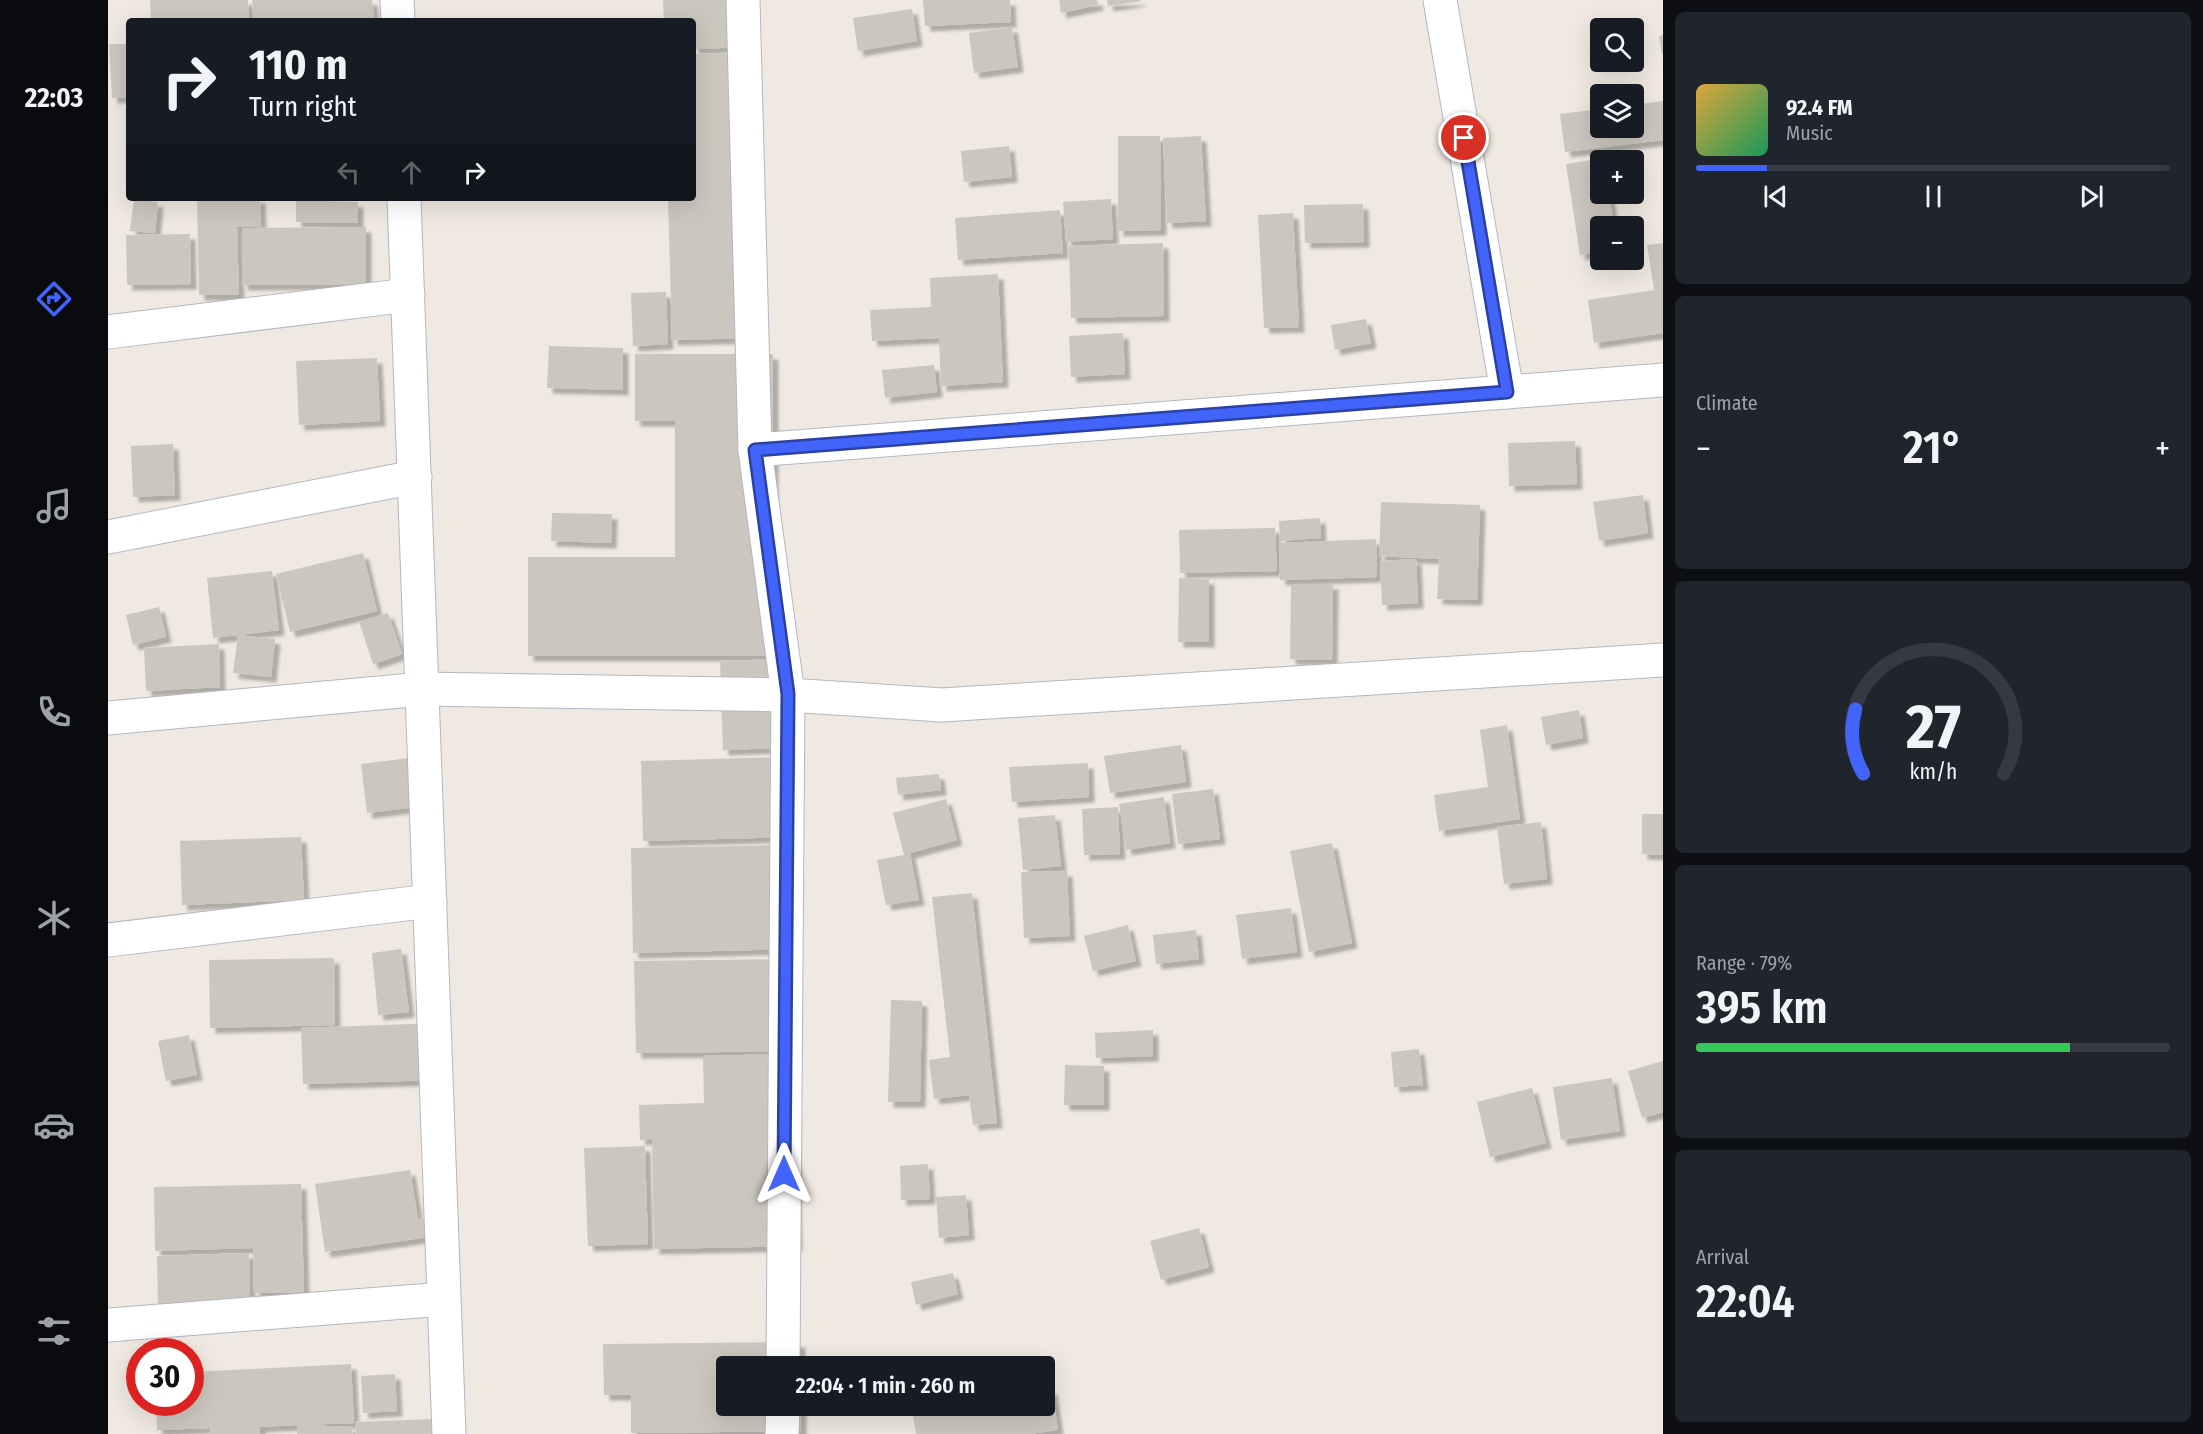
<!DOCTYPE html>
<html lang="en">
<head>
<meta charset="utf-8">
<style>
	body { margin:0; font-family:"Fira Sans Condensed",sans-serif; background:#20242c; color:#f1f3f6; height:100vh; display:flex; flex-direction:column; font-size:22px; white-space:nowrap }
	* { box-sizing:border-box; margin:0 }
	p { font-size:20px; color:#9ea1a6 }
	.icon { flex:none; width:33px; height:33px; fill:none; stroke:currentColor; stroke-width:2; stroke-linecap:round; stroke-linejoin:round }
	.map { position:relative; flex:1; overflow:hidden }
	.details { display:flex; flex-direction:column; gap:12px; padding:12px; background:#0d0f14; width:540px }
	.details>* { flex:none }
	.guide { position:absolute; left:18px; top:18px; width:570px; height:183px; border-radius:6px; box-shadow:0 6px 24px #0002; background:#171b24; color:#f1f3f6; overflow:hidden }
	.tools { position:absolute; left:1482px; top:18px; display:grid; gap:12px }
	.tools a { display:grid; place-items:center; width:54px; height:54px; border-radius:6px; background:#171b24; box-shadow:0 6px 24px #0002; font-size:30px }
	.speed { position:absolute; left:18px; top:1338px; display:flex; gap:12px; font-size:30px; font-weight:700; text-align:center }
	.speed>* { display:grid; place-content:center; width:78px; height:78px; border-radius:50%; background:#171b24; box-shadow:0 6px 24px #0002; line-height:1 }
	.speed .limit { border:9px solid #d22; background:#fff; color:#111 }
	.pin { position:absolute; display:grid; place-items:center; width:51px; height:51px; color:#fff; margin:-26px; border:3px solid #fff; border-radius:50%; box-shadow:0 2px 6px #0007 }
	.me { position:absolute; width:66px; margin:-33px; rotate:0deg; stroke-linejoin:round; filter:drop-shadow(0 0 4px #0008) }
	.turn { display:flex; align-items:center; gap:21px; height:126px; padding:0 24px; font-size:27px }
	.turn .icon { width:78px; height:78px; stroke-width:2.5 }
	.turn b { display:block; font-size:42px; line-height:51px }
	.lanes { display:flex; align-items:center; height:57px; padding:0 24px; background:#0003; justify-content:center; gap:30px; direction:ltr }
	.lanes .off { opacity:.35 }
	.big { font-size:45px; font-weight:600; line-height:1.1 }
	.details .widget { flex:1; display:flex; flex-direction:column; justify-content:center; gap:9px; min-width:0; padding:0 21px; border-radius:9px; background:#20242c }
	.details .dial { align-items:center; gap:0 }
	.dial svg { height:156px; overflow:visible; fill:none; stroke:#363941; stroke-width:7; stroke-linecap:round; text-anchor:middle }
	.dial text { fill:#f1f3f6; stroke:none }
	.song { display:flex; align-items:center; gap:18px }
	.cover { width:72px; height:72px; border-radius:9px; background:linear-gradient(135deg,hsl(40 70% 55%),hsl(150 70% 35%)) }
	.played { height:6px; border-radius:3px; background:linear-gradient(90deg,#4264fb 15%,#363941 15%) }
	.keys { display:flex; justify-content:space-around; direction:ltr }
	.heat { display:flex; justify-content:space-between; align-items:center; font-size:33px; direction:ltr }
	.charge { height:9px; border-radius:4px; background:linear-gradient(90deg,#34c759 79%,#363941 0) }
	.trip { position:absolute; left:608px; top:1356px; width:339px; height:60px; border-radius:6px; background:#171b24; box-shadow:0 6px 24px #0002; font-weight:600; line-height:60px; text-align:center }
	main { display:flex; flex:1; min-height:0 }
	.menu { display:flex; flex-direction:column; width:108px; justify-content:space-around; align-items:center; background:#090b0e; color:#9ea1a6 }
	.menu .icon { width:42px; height:42px }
	.menu .active { color:#4264fb }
	.menu b { font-size:27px; color:#f1f3f6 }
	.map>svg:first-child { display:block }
	.building { fill:#cbc7bf; filter:url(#shadow) }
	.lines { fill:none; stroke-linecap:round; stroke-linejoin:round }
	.minor-casing { stroke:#b4b7c1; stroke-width:35 }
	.minor { stroke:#fff; stroke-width:33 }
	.route-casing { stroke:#2b41a3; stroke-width:15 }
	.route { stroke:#4264fb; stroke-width:10 }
</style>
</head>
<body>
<main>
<nav class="menu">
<b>22:03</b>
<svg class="icon active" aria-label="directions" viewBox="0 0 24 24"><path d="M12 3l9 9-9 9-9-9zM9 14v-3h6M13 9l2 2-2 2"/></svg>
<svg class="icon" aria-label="music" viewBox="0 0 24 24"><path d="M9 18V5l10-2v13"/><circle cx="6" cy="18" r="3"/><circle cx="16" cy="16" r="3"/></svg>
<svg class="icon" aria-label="phone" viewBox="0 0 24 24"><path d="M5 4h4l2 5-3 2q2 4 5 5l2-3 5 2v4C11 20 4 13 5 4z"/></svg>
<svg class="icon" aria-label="climate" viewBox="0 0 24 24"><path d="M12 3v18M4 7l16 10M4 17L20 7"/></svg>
<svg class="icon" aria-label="car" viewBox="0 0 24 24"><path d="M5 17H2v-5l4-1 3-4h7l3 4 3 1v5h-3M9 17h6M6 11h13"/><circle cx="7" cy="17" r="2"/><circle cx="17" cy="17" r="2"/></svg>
<svg class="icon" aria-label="filters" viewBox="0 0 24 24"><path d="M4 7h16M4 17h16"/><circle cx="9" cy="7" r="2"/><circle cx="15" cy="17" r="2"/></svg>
</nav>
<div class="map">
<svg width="1555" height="1434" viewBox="0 0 1555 1434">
	<defs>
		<filter id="shadow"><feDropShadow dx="5.5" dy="5.5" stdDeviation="1.5" flood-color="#0004"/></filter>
	</defs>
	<rect width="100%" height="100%" fill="#efe9e1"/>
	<g class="building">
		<path d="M42,0H140L141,21H43Z"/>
		<path d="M144,0H264L266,19L247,21H146Z"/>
		<path d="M555,0H640L641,47L585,49V21H556Z"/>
		<path d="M815,0H902L903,22L817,26Z"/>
		<path d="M951,0H989L990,5L953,13Z"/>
		<path d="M999,0H1033V1L1000,6Z"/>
		<path d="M804,9L809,41L750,51L745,18Z"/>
		<path d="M904,27L910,67L866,73L861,33Z"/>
		<path d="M1555,35V54H1554L1551,36Z"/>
		<path d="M1,44H21V97L4,98Z"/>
		<path d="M642,52L649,338L564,340L560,198H585V54Z"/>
		<path d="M1555,101V140L1457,152L1452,114L1492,109V128H1526V105Z"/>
		<path d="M1010,136H1052L1053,230L1010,231Z"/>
		<path d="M1093,136L1098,221L1059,223L1055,138Z"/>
		<path d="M901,146L904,177L856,182L853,151Z"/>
		<path d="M1496,158V160H1492V194H1501L1506,226H1492V252L1472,255L1458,164Z"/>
		<path d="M89,198H152L153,226L129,227L131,295H91Z"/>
		<path d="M26,199L50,202L47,233L22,231Z"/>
		<path d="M1003,199L1005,239L958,242L955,202Z"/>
		<path d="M188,200L250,202V223L188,222Z"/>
		<path d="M1255,204L1256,242L1197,243L1196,205Z"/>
		<path d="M952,210L955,253L850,260L847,218Z"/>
		<path d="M1185,213L1191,327L1156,328L1150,215Z"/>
		<path d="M258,227V284L134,285V228Z"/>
		<path d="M82,234L83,284L19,285L18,235Z"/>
		<path d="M1055,243L1056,316L963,318L961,246Z"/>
		<path d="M1555,243V333L1486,343L1480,300L1546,290L1539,245Z"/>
		<path d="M890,274L895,382L833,386L831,338L764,341L762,310L823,307L822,278Z"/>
		<path d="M558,292L560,344L525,346L523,293Z"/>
		<path d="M1258,319L1263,343L1227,350L1223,325Z"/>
		<path d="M1015,333L1017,374L963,377L961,336Z"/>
		<path d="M441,346L515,348V390L439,388Z"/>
		<path d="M527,354H665V656H420V557H567V421H527Z"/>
		<path d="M269,358L272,421L191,425L188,361Z"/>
		<path d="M826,365L829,392L777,398L774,370Z"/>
		<path d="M1467,441L1469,484L1401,486L1400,443Z"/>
		<path d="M65,444L67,495L25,497L23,446Z"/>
		<path d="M1535,495L1540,533L1491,541L1485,502Z"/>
		<path d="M1273,502L1372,505L1369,600L1329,599L1331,559L1271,556Z"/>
		<path d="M444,513L504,514L503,543L443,541Z"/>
		<path d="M1212,518L1213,538L1172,541L1171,521Z"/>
		<path d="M1167,528L1169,571L1072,573L1071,530Z"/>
		<path d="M1268,539L1269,577L1172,580L1171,543Z"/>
		<path d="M255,553L269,611L182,632L168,574Z"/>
		<path d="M1308,559L1310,603L1274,605L1272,561Z"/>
		<path d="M164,571L171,630L105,638L99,578Z"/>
		<path d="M1071,578L1101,579V642H1070Z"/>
		<path d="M1183,584H1225L1224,660L1182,659Z"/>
		<path d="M51,607L58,637L25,645L18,615Z"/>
		<path d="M280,613L294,654L265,664L251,622Z"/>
		<path d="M130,635L167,639L163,677L125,673Z"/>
		<path d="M111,644L112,687L38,691L36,648Z"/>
		<path d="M670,659L673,748L615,750L612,661Z"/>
		<path d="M1471,710L1475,738L1438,745L1433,717Z"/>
		<path d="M1399,725L1412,819L1331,831L1326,795L1380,787L1372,730Z"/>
		<path d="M1073,745L1078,782L1002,793L996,756Z"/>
		<path d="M679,757L681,837L535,841L533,761Z"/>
		<path d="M301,758L308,807L259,813L253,764Z"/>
		<path d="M980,763L981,797L904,802L901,767Z"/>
		<path d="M831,774L833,790L790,795L788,778Z"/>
		<path d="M1105,789L1112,839L1070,844L1064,794Z"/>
		<path d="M1056,797L1062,843L1018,850L1011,804Z"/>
		<path d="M838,799L849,840L802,853L811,900L778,905L769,860L796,855L785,813Z"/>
		<path d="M1010,807L1012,854L976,855L974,809Z"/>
		<path d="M1534,814H1555V855L1534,854Z"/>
		<path d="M947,815L953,866L915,870L910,818Z"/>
		<path d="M1433,822L1439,879L1396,884L1389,827Z"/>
		<path d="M193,837L196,900L74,905L72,841Z"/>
		<path d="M1224,843L1244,943L1201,952L1182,851Z"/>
		<path d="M680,845L682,949L525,953L523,848Z"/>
		<path d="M959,871L962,936L916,938L913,872Z"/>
		<path d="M864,893L889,1123L865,1125L861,1095L826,1099L821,1060L842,1057L824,897Z"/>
		<path d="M1183,908L1189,952L1134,959L1128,915Z"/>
		<path d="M1020,925L1028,961L985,971L976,936Z"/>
		<path d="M1088,930L1091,959L1048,964L1045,935Z"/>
		<path d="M293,949L301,1012L270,1015L264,953Z"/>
		<path d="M226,958L227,1025L102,1028L101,960Z"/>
		<path d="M686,959L688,1051L528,1053L526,961Z"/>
		<path d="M783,1000L814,1001L812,1102H780Z"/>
		<path d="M330,1023L331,1080L195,1084L193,1028Z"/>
		<path d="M1045,1030V1056L988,1058L987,1033Z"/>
		<path d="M81,1035L89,1075L58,1081L50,1041Z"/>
		<path d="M1311,1049L1315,1085L1286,1087L1283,1052Z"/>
		<path d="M685,1054L689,1246L546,1249L544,1139L532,1140L531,1105L596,1103L595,1056Z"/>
		<path d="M1555,1061V1112L1534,1118L1520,1071Z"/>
		<path d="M957,1065L996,1066V1105H956Z"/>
		<path d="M1504,1078L1512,1131L1453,1140L1445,1087Z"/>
		<path d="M1424,1088L1438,1143L1382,1157L1369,1102Z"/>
		<path d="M537,1146L540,1244L480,1246L476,1148Z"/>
		<path d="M820,1164L822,1199L793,1200L792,1166Z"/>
		<path d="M302,1170L310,1219L332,1216L335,1235L217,1252L207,1184Z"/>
		<path d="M193,1184L196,1292L146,1293L145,1248L47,1251L46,1187Z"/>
		<path d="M858,1195L861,1235L831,1238L828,1197Z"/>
		<path d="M1091,1228L1101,1267L1053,1280L1042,1241Z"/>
		<path d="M141,1253L142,1303L50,1306L49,1256Z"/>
		<path d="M845,1273L850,1294L808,1305L803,1282Z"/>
		<path d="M692,1342V1366H618V1406H693V1431L523,1433V1395H496L495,1344Z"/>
		<path d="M243,1364L246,1423L191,1425L245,1427L244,1434H189V1425L152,1427V1434H102V1428L49,1430L48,1402H82V1372Z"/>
		<path d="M287,1374L289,1411L255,1413L253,1376Z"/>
		<path d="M944,1389L950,1430L921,1434H808L804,1410L835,1406H936V1390Z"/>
		<path d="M349,1418V1434H248L247,1422Z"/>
	</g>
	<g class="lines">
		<g class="minor-casing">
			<g id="minor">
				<path d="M289,0L290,21"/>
				<path d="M635,0L647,450L680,695L675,1366"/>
				<path d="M1332,0L1399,392"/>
				<path d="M296,198L341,1434"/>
				<path d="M0,332L300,295"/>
				<path d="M647,450L1555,380"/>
				<path d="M0,537L307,477"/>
				<path d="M0,718L314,689L680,695L834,705L1555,660"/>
				<path d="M0,940L322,901"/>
				<path d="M0,1325L336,1299"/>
				<path d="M674,1434L675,1406"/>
			</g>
		</g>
		<use href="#minor" class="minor"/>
	</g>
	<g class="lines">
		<g class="route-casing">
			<path id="route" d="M676,1174L680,694L647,450L1399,392L1356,138"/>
		</g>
		<use href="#route" class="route"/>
	</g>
</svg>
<div class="tools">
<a><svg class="icon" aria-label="search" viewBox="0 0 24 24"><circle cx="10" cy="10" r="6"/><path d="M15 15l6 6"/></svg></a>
<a><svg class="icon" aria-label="layers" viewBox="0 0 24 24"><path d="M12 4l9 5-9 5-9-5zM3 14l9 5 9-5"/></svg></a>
<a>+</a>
<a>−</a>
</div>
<div class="speed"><div class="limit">30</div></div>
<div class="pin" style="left:1356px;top:138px;background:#d93025"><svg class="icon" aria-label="arrive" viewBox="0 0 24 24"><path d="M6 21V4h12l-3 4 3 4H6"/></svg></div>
<svg class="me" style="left:676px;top:1174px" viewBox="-20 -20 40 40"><path d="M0-17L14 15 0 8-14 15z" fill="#4264fb" stroke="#fff" stroke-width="4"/></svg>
<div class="trip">22:04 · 1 min · 260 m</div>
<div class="guide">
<div class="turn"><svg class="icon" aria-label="right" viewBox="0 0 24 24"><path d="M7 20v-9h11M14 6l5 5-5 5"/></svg><div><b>110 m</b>Turn right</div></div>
<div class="lanes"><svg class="icon off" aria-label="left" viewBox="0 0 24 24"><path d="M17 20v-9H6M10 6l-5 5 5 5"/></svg><svg class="icon off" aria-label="ahead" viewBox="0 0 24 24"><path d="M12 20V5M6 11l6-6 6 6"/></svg><svg class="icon" aria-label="right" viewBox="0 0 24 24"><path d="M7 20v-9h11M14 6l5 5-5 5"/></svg></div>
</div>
</div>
<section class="details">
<div class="widget">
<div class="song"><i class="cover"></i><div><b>92.4 FM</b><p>Music</p></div></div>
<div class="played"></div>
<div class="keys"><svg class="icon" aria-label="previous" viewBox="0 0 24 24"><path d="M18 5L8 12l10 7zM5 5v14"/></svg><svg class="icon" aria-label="pause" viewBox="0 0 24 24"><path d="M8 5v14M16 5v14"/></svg><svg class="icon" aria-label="next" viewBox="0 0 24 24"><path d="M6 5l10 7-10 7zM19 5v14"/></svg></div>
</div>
<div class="widget"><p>Climate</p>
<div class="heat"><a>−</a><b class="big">21°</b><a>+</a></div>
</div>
<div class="widget dial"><svg viewBox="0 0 100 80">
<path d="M14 69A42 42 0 1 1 86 69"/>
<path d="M14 69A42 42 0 0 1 10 36" stroke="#4264fb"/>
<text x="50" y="56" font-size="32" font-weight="700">27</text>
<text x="50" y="72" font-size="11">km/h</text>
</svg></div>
<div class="widget"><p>Range · 79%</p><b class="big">395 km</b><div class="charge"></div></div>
<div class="widget"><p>Arrival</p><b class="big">22:04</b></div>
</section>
</main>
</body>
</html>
